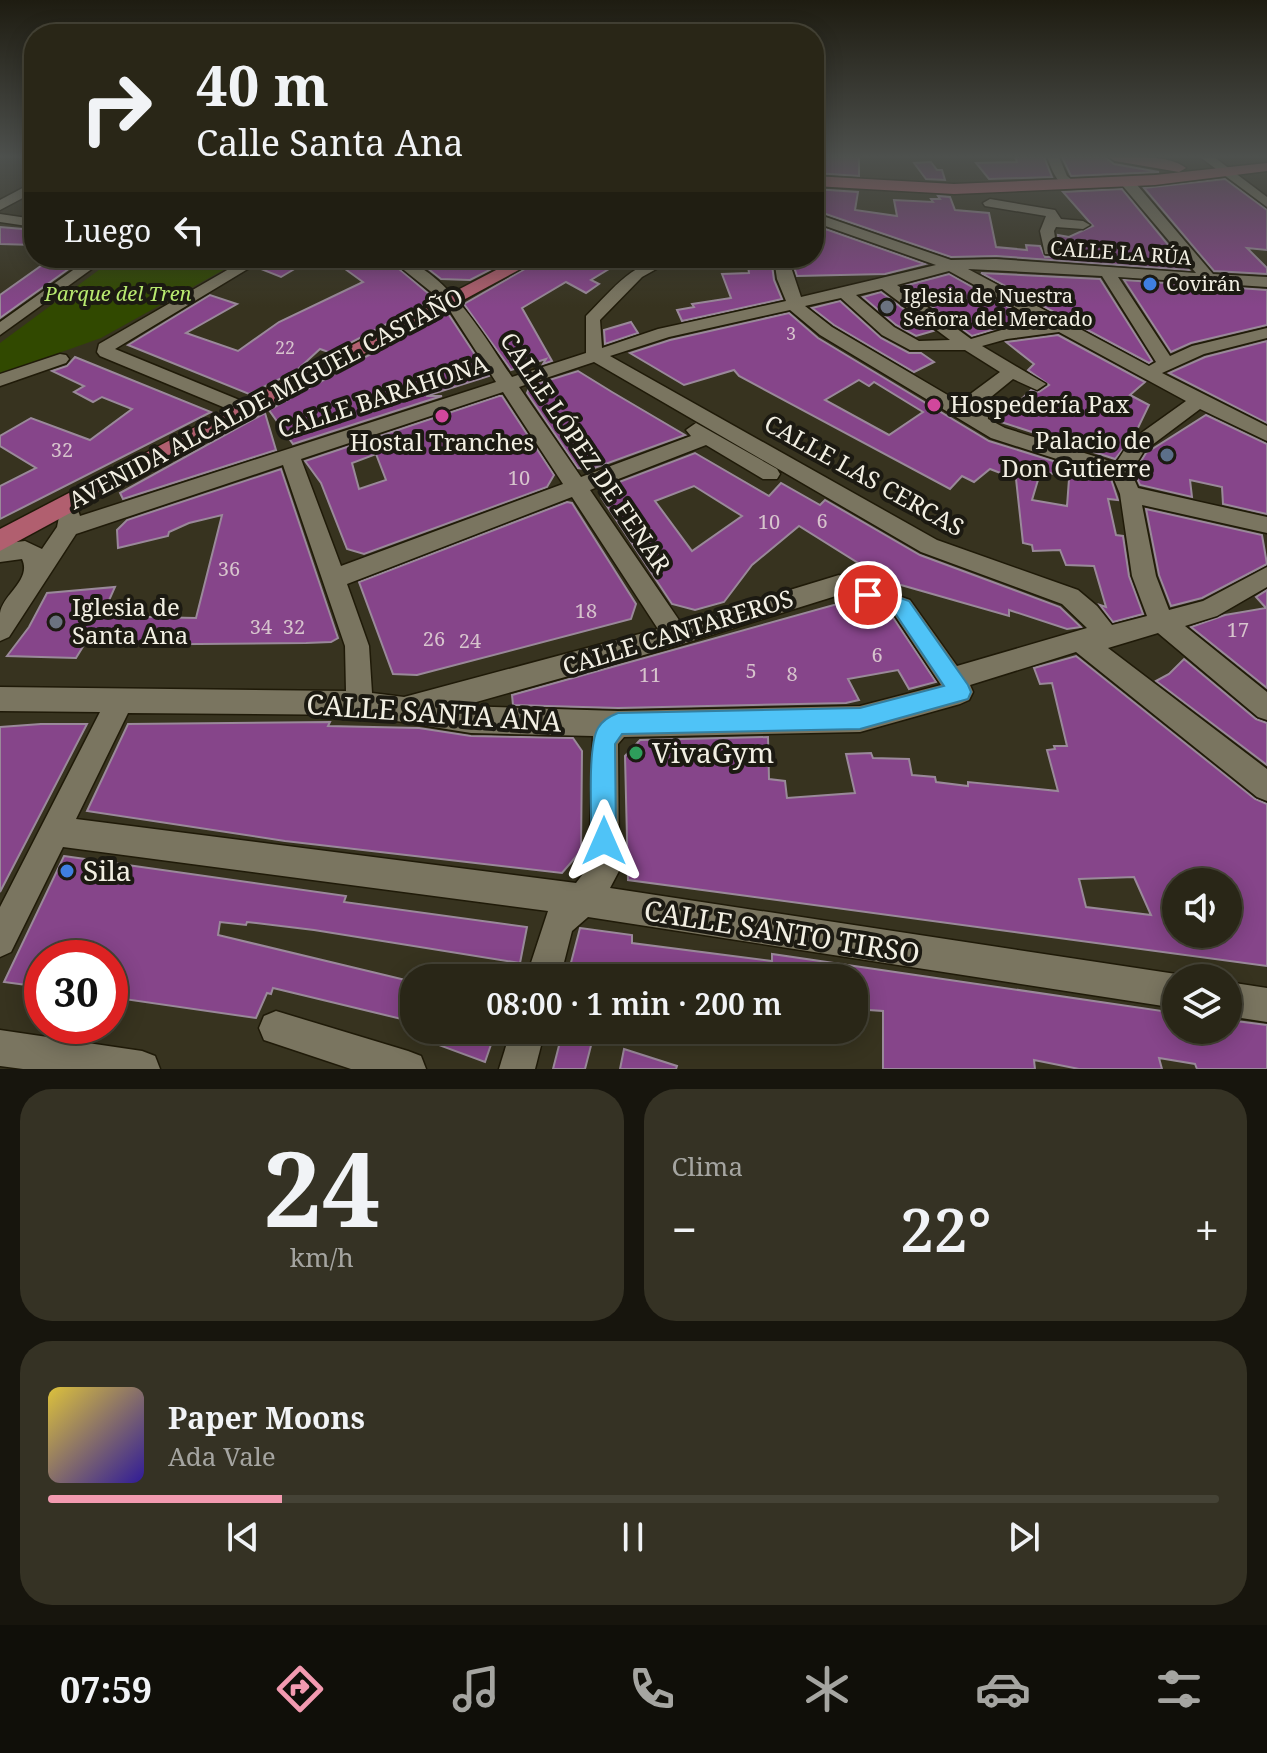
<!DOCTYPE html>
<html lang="es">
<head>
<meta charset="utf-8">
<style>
	body { margin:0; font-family:"Noto Serif",serif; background:#353224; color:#f1f3f6; height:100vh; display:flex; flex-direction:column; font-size:30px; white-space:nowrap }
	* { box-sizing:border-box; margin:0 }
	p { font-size:26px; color:#a5a5a1 }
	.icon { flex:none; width:44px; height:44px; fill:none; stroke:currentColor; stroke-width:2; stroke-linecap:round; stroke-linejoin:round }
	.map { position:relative; height:1069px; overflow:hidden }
	.side { display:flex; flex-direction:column; gap:20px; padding:20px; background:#17150d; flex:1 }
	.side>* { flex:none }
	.banner { position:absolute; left:24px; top:24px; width:800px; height:244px; border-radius:32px; box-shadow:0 4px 20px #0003,0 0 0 2px #454336; background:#292617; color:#f1f3f6; overflow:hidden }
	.controls { position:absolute; left:1162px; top:868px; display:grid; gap:16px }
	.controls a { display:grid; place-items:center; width:80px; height:80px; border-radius:50%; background:#292617; box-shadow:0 4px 20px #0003,0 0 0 2px #454336; font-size:40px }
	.speed { position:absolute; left:24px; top:940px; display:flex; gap:16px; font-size:40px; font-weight:700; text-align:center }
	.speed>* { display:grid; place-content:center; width:104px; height:104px; border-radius:50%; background:#292617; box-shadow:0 4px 20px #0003,0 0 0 2px #454336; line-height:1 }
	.speed .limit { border:12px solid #d22; background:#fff; color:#111 }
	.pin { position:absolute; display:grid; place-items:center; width:68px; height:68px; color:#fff; margin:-34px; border:4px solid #fff; border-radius:50%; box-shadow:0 2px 8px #0007 }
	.me { position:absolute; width:88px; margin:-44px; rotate:0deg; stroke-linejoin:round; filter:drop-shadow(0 0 6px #0008) }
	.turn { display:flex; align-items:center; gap:28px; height:168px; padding:0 40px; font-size:36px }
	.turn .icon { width:104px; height:104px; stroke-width:2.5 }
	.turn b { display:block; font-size:56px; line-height:68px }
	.then { display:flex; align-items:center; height:76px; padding:0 40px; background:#0003; gap:16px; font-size:30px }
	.big { font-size:60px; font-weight:600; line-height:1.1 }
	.side .widget { flex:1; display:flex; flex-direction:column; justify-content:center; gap:12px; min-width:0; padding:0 28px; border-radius:32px; background:#353224 }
	.side .dial { align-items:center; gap:0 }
	.dial b { font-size:104px; line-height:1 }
	.song { display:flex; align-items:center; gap:24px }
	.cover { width:96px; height:96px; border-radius:12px; background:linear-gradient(135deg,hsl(50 70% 55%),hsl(250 70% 35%)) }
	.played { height:8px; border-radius:4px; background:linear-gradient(90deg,#f29ab0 20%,#454336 20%) }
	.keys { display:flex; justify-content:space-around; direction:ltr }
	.heat { display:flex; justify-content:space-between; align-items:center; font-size:44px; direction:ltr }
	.side .tiles { flex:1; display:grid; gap:20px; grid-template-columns:1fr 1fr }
	.widget:last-child { grid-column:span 2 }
	.trip { position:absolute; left:400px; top:964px; width:468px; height:80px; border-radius:32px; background:#292617; box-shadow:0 4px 20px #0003,0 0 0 2px #454336; font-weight:600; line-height:80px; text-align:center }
	.tabs { display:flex; height:128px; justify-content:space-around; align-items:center; background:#100f09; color:#a5a5a1 }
	.tabs .icon { width:56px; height:56px }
	.tabs .current { color:#f29ab0 }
	.tabs b { font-size:36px; color:#f1f3f6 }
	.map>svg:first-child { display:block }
	.green { fill:#314900 }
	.building { fill:#86458a; stroke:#9a899a; stroke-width:2; fill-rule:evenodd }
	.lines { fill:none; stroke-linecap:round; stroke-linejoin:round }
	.minor-casing { stroke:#1f1a08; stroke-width:3 }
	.major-casing { stroke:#1f1a08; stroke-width:3 }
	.minor { fill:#7a7560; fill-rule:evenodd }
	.major { fill:#b15f6f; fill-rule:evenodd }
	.route { fill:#4fc3f7; stroke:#337fa1; stroke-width:2 }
	.shop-dot { fill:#3f7fe0; stroke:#1c1a12; stroke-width:3 }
	.worship-dot { fill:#6b7280; stroke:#1c1a12; stroke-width:3 }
	.hotel-dot { fill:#d1479c; stroke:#1c1a12; stroke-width:3 }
	.service-dot { fill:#5c6f8a; stroke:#1c1a12; stroke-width:3 }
	.leisure-dot { fill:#2e9e5b; stroke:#1c1a12; stroke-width:3 }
	.labels { text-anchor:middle; stroke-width:8; stroke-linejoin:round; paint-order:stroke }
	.far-number-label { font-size:18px; fill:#d7c4cd }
	.far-street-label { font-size:20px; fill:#f2efe3; stroke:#1c1a12 }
	.far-poi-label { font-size:20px; fill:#f2efe3; stroke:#1c1a12; text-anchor:start }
	.far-park-label { font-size:20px; font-style:italic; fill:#b8e970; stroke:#1c1a12 }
	.number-label { font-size:20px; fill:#d7c4cd }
	.street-label { font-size:24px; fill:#f2efe3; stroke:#1c1a12 }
	.poi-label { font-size:24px; fill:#f2efe3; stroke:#1c1a12; text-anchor:start }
	.near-street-label { font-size:28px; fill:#f2efe3; stroke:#1c1a12 }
	.near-poi-label { font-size:28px; fill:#f2efe3; stroke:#1c1a12; text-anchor:start }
</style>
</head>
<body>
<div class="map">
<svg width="1267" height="1069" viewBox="0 0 1267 1069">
	<rect width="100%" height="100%" fill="#37331f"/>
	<path class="green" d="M115,258H245L101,338L0,374V343Z"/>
	<g class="building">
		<path d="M816,157H859V176L815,173Z"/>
		<path d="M1015,157H1044L1052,177L989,179L976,163L1017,162Z"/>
		<path d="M1062,157H1105L1114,164L1159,172L1071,176Z"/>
		<path d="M931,162L937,170H942L945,180L926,179L914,163Z"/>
		<path d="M1225,179L1267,210V250L1247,248L1267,268V274L1214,271L1144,188Z"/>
		<path d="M814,189L858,192L855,210L897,216L894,200L933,202L931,199H940L938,196L950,197L955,210L989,213L996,247L1027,250L1026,245L1040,246L1045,257H1055L1060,253L1058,235L1069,237L1093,226L1063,192L1122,189L1189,270L996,256L951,257L814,210Z"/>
		<path d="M814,225L925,264L885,274L797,276L791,258H814Z"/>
		<path d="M0,227L34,230V245L0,244Z"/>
		<path d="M52,258H84L0,318V295Z"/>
		<path d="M272,258H313L281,277L256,267Z"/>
		<path d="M330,258H386L435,299L331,353L320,349L296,371L249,394L128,345L210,295L237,304L186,333L238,351L279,322L363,282Z"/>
		<path d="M405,258H513L470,280L441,279L427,268Z"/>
		<path d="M544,258H627L591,280L599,284L586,293L566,282L522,308L552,361L543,364L546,359L511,370L464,304Z"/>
		<path d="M747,258H771L774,280L782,299L682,321L677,310L694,307L692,304L731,298L722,274L749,273Z"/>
		<path d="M981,273L1100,279L1152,361L1149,363Z"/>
		<path d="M949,274L1035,322L1005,326L972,336L904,286Z"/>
		<path d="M1124,280L1267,290V325L1191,343L1171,352Z"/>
		<path d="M881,292L933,331L916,336L896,325L863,297Z"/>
		<path d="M840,301L881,338L909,353H921L934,362L914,372L834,325L812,308Z"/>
		<path d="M447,312L489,376L426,396H442L293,444L269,410Z"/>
		<path d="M789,313L818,338L989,441L1111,479L1118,500L1108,499L1116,535L1123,536L1129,576L1143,614L1113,622L1100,605L1106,607L1094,566L1066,565L1060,550L1033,551L1032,545L1023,543L1016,479L990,469L974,482L962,476L950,489L739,376L734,370L684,385L630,353L670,340ZM859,380L869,386L874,382L923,412L889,435L825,400ZM1041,470L1069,479L1067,506L1032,500Z"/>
		<path d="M631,322L638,333L605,344L604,330Z"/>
		<path d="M1058,335L1145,382L1130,395L1149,405L1135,434L1115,459L998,421L1031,390L1039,392L1049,385L1028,370L1034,364L1006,342Z"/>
		<path d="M1267,341V423L1169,373L1205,357Z"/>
		<path d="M75,357L211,412L0,519V486L36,468L0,446V436L31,418L90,440L132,409L102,397L93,402L74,392L84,386L52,371L67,366Z"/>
		<path d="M578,371L612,392L685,435L589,470L578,468L527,393L530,386Z"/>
		<path d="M499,396H502L554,475L547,487L364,554L347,549L321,483L305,461ZM376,454L386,480L359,489L352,463Z"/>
		<path d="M265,413L276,450L123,499L120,493Z"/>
		<path d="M1206,415L1267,444V514L1223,504L1222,487L1190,480L1192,497L1140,485L1134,472L1146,453Z"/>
		<path d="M695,453L769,496L781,483L820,505L825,500L920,555L1060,607L1081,627L1067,629L1009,610V616L887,581L799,526L752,565L724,602L695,610L672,604L601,497L606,487ZM694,486L742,516L692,551L655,501Z"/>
		<path d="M281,469L338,638L331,642L306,643L84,645L76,658L7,656L29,627L47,593L115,587L102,616L196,618L222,515L189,523L169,532L168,536L118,548L117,530L127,520Z"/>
		<path d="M567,502L572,503L636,604L631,619L417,675L393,674L359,582Z"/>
		<path d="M1146,509L1262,535L1267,564L1202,598L1171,606L1159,575Z"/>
		<path d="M1267,590V688L1191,627L1225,615L1266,608L1256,597Z"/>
		<path d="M848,601L892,616L936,682L909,689L898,670L848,679L859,700L846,703L618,708L513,705L512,695Z"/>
		<path d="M1076,656L1255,799L1267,804V966L628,880L625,756L640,740L768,737L769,779L785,781L787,798L855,793L846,754L871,753L873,758L909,759L912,775L935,777L936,782L968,786V782L1058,791L1047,750L1055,749L1054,746H1067L1052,683L1040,684L1034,668ZM1134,877L1151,915L1086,907L1079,879ZM1176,882H1228V934H1176Z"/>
		<path d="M1184,659L1256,719L1267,723V765L1156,681L1169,674Z"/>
		<path d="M330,722L328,726L419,728L471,736L573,738L582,751L581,851L562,873L285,841L87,811L128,724Z"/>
		<path d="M41,724H87L0,892V727Z"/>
		<path d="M64,856L346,896L344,902L527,927L520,963L314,930L247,922L246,925L220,922L218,935L414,982V1022L273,988L271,994L267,993L256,1018L110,997V958H42V987L4,982Z"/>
		<path d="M580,928L632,935V943L772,961V954L1176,1013V1030H1228V1020L1267,1025V1069H1197L1195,1064L1159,1058L1162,1069H1079L1034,1060L1035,1069H883V1011L854,1009V978H567Z"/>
		<path d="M440,1030H496L485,1062L436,1044Z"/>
		<path d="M563,1030H595L585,1069H553Z"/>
		<path d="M624,1049L677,1066L676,1069H620Z"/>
	</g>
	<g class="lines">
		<g class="minor-casing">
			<g id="minor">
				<path d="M1047,157H1059L1067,176L1077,184L1076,187C1057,189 1053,171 1047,157Z"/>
				<path d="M1200,157H1214L1267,197V207Z"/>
				<path d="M1127,178L1132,179L1213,274L1267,277V287L1118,277L1170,356L1192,346L1267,328V338L1204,354L1162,373L1267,426V441L1200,409L1144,451L1131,472L1138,488L1267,517V533L1142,505L1156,576L1169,610L1203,601L1267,567V587L1217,616L1185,626L1267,692V720L1258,717L1158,633L1108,648L1267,769V801L1257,797L1076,652L970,685L973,692L969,700L960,704L860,732L624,737L618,744L619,871L610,888L1176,974L1185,978H1176V1008L588,917L572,931L560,978H526L548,911L63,847L11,952L0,957V907L100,712L0,711V687L346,691L345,646L283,465L76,534L9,637L0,641C0,632 0,622 0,613C3,594 32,580 22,559L0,562V544L25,541L42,549L57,527L61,507H77L80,516L496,382L445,303L389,258C440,258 485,338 512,377L586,353V316C614,288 635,258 676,258L642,277L600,320L602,348L658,329L786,301L777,279L774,258H788L801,297L936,265L814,222V213L951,260L996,259L1196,273L1122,185V179ZM968,269L1102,276L1156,362L1149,366ZM949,271L1045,324L1005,329L971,339L897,285ZM882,289L950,340L919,341L894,327L856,295ZM841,298L882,335L910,350H965L1000,372L969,395L968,407L832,327L805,306ZM790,310L820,335L991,438L1113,477L1120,494L1132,576L1147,616L1112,625L1097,606L1078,590L937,540L610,356L669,337ZM1059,332L1186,401L1130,441L1116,463L1005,428L988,419L986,401L1013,379L1037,390L1046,384L982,346L1007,339ZM594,362L921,552L1062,604L1087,628L957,666L910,600L839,575L681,623L590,490L706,445L763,479H777L780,474L777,469L696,423L686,430L691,436L581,477L519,387ZM503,392L563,484L341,566L301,459ZM572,497L658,629L404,697L372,693L369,646L347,584ZM839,595L894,614L941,685L860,706L618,711L462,706L676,646ZM128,713L359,715L471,733L593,736L589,866L576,883L76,819Z"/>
				<path d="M34,182V192L0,210V200Z"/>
				<path d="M990,199L1055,210L1061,219L1083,221L1090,225L1083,229L1056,227L1054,231L1057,251L1055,254H1045L1040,231L1046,216L985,206L983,203Z"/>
				<path d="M0,214L34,219V227L0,222Z"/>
				<path d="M90,258H107L0,335V322Z"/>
				<path d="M248,258H266L115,349L254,406L256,410L254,414H240L100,356L97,352L99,344Z"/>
				<path d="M60,354L66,355L69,359L66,363L0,386V374Z"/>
				<path d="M1228,982L1267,988V1022L1228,1016Z"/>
				<path d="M276,1011L408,1051L421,1056L426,1069H351L264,1040L259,1028L264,1016Z"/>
				<path d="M0,1030L142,1051L155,1056L160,1069H23L0,1066Z"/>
				<path d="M511,1030H545L535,1069H499Z"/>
			</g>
		</g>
		<g class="major-casing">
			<g id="major">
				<path d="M1108,157C1131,157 1168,154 1186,168L1179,172L1115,161Z"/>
				<path d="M1267,163V171L1155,185L954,194L814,186V176L954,184L1155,175Z"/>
				<path d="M519,258H541L0,551V529Z"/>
			</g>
		</g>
		<use href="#minor" class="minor"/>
		<use href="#major" class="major"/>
	</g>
	<linearGradient id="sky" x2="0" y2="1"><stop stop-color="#1e1c11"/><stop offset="0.51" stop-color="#4d504d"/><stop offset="1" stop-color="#4d504d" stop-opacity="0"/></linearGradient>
	<rect width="1267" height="307" fill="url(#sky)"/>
	<path class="route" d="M868,587L909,601L968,685L971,692L968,699L860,729L622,734L615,744L616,841L613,850L604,854L595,850L591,841C592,817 587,747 598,728C602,721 610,716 618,713L860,708L944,686L895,613L861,601L858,595L861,589Z"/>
	<g class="shop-dot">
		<circle cx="1150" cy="284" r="8"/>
		<circle cx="67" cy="871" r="8"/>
	</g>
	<g class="worship-dot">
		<circle cx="887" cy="307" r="8"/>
		<circle cx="56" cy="622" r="8"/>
	</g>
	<g class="hotel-dot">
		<circle cx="934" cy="405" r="8"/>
		<circle cx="442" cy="416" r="8"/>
	</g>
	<circle class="service-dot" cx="1167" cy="455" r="8"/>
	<circle class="leisure-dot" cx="636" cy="753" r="8"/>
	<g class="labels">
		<g class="far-number-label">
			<text x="791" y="340">3</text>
			<text x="285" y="354">22</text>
		</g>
		<g class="far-street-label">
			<text transform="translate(1121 253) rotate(4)" y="7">CALLE LA RÚA</text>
		</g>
		<g class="far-poi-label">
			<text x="1166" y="291">Covirán</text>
			<text x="903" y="303">Iglesia de Nuestra<tspan x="903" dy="23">Señora del Mercado</tspan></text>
		</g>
		<g class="far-park-label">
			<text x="118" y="301">Parque del Tren</text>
		</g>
		<g class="number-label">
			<text x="62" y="457">32</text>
			<text x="519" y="485">10</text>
			<text x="822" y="528">6</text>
			<text x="769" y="529">10</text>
			<text x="229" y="576">36</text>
			<text x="586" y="618">18</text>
			<text x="261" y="634">34</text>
			<text x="294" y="634">32</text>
			<text x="1238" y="637">17</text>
			<text x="434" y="646">26</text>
			<text x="470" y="648">24</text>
			<text x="877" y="662">6</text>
			<text x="751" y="678">5</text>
			<text x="792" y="681">8</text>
			<text x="650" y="682">11</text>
		</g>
		<g class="street-label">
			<text transform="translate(383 397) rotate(-18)" y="8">CALLE BARAHONA</text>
			<text transform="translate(266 399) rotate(-28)" y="8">AVENIDA ALCALDE MIGUEL CASTAÑO</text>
			<text transform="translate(585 453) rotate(56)" y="8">CALLE LÓPEZ DE FENAR</text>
			<text transform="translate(864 476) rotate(29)" y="8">CALLE LAS CERCAS</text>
			<text transform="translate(678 633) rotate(-17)" y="8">CALLE CANTAREROS</text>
		</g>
		<g class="poi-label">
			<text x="950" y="413">Hospedería Pax</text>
			<text x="1151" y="449" text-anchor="end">Palacio de<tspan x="1151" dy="28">Don Gutierre</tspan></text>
			<text x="442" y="451" text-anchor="middle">Hostal Tranches</text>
			<text x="72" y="616">Iglesia de<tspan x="72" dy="28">Santa Ana</tspan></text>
		</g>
		<g class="near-street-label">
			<text transform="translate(434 713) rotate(4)" y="10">CALLE SANTA ANA</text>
			<text transform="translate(782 932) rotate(9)" y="10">CALLE SANTO TIRSO</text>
		</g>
		<g class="near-poi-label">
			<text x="652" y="763">VivaGym</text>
			<text x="83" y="881">Sila</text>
		</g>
	</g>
</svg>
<div class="controls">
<a><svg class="icon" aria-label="sound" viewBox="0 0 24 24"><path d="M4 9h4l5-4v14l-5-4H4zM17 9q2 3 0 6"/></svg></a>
<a><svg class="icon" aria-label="layers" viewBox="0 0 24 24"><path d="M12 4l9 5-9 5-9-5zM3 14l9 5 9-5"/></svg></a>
</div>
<div class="speed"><div class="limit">30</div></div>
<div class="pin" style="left:868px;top:595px;background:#d93025"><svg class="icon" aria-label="arrive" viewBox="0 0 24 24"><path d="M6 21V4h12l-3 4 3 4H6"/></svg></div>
<svg class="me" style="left:604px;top:841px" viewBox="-20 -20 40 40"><path d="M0-17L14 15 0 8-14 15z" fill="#4fc3f7" stroke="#fff" stroke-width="4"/></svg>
<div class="trip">08:00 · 1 min · 200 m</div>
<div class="banner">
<div class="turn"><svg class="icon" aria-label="right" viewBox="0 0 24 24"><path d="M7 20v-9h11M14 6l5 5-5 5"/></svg><div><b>40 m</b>Calle Santa Ana</div></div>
<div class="then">Luego<svg class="icon" aria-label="left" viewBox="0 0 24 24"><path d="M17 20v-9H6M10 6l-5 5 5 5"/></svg></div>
</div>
</div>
<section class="side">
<div class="tiles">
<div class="widget dial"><b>24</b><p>km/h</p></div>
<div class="widget"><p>Clima</p>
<div class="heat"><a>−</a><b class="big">22°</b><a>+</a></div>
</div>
<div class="widget">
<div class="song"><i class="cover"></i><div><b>Paper Moons</b><p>Ada Vale</p></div></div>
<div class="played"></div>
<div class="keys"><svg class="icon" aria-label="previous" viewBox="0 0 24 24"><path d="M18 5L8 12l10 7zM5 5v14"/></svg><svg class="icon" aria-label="pause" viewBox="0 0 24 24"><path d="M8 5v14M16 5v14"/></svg><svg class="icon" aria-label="next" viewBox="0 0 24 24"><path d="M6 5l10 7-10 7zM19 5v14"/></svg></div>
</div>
</div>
</section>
<nav class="tabs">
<b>07:59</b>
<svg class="icon current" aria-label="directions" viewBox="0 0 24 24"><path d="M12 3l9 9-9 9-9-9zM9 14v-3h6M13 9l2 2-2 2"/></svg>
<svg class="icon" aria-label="music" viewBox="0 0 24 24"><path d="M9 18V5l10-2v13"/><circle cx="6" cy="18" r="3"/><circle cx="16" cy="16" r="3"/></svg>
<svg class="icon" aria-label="phone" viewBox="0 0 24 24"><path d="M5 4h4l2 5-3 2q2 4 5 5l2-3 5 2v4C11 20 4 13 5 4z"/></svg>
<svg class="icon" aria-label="climate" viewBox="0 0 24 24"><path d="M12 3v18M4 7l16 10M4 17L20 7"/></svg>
<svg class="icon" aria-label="car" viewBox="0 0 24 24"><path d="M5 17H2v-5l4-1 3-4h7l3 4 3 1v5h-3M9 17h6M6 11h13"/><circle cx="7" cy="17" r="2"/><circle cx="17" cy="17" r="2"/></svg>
<svg class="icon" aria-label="filters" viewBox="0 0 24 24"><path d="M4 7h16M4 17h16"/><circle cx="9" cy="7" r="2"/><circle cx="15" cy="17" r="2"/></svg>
</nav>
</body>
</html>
